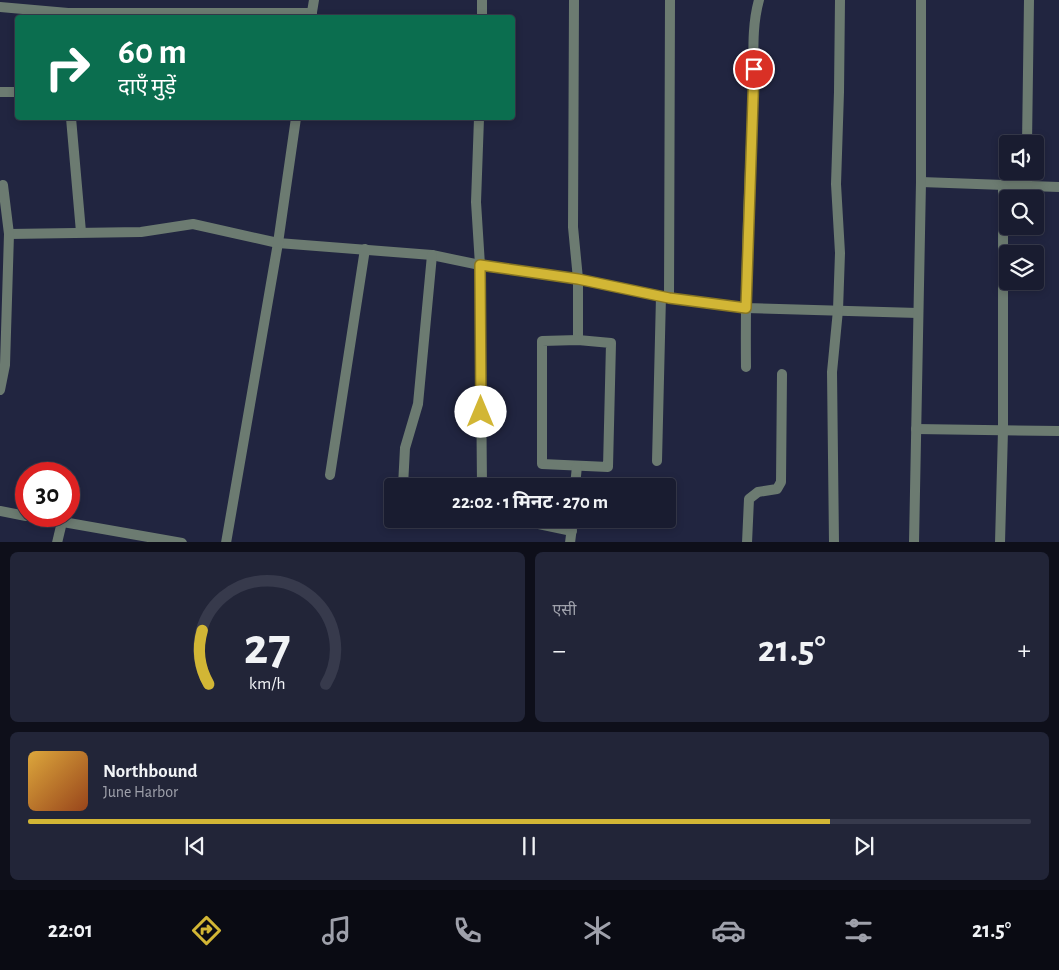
<!DOCTYPE html>
<html lang="hi">
<head>
<meta charset="utf-8">
<style>
	body { margin:0; font-family:"Alegreya Sans","Noto Sans Devanagari",sans-serif; background:#222538; color:#f1f3f6; height:100vh; display:flex; flex-direction:column; font-size:19px; white-space:nowrap }
	* { box-sizing:border-box; margin:0 }
	p { font-size:16px; color:#9fa1ab }
	.icon { flex:none; width:28px; height:28px; fill:none; stroke:currentColor; stroke-width:2; stroke-linecap:round; stroke-linejoin:round }
	.map { position:relative; height:542px; overflow:hidden }
	.details { display:flex; flex-direction:column; gap:10px; padding:10px; background:#0e0f1a; flex:1 }
	.details>* { flex:none }
	.top-card { position:absolute; left:15px; top:15px; width:500px; height:105px; border-radius:5px; box-shadow:0 2px 8px #0003,0 0 0 1px #373a4c; background:#0b6e4f; color:#fff; overflow:hidden }
	.buttons { position:absolute; left:999px; top:135px; display:grid; gap:10px }
	.buttons a { display:grid; place-items:center; width:45px; height:45px; border-radius:5px; background:#191c30; box-shadow:0 2px 8px #0003,0 0 0 1px #373a4c; font-size:25px }
	.speed { position:absolute; left:15px; top:462px; display:flex; gap:10px; font-size:25px; font-weight:700; text-align:center }
	.speed>* { display:grid; place-content:center; width:65px; height:65px; border-radius:50%; background:#191c30; box-shadow:0 2px 8px #0003,0 0 0 1px #373a4c; line-height:1 }
	.speed .limit { border:8px solid #d22; background:#fff; color:#111 }
	.pin { position:absolute; display:grid; place-items:center; width:42px; height:42px; color:#fff; margin:-21px; border:2px solid #fff; border-radius:50%; box-shadow:0 1px 5px #0007 }
	.me { position:absolute; width:55px; margin:-28px; rotate:0deg; stroke-linejoin:round; filter:drop-shadow(0 0 4px #0008) }
	.turn { display:flex; align-items:center; gap:18px; height:105px; padding:0 20px; font-size:22px }
	.turn .icon { width:65px; height:65px; stroke-width:2.5 }
	.turn b { display:block; font-size:35px; line-height:42px }
	.big { font-size:38px; font-weight:700; line-height:1.1 }
	.details .tile { flex:1; display:flex; flex-direction:column; justify-content:center; gap:8px; min-width:0; padding:0 18px; border-radius:8px; background:#222538 }
	.details .dial { align-items:center; gap:0 }
	.dial svg { height:130px; overflow:visible; fill:none; stroke:#373a4c; stroke-width:7; stroke-linecap:round; text-anchor:middle }
	.dial text { fill:#f1f3f6; stroke:none }
	.song { display:flex; align-items:center; gap:15px }
	.cover { width:60px; height:60px; border-radius:8px; background:linear-gradient(135deg,hsl(40 70% 55%),hsl(20 70% 35%)) }
	.played { height:5px; border-radius:2px; background:linear-gradient(90deg,#d2b635 80%,#373a4c 80%) }
	.keys { display:flex; justify-content:space-around; direction:ltr }
	.heat { display:flex; justify-content:space-between; align-items:center; font-size:28px; direction:ltr }
	.details .tiles { flex:1; display:grid; gap:10px; grid-template-columns:1fr 1fr }
	.tile:last-child { grid-column:span 2 }
	.trip { position:absolute; left:384px; top:478px; width:292px; height:50px; border-radius:5px; background:#191c30; box-shadow:0 2px 8px #0003,0 0 0 1px #373a4c; font-weight:700; line-height:50px; text-align:center }
	.tabs { display:flex; height:80px; justify-content:space-around; align-items:center; background:#0a0b13; color:#9fa1ab }
	.tabs .icon { width:35px; height:35px }
	.tabs .on { color:#d2b635 }
	.tabs b { font-size:22px; color:#f1f3f6 }
	.map>svg:first-child { display:block }
	.lines { fill:none; stroke-linecap:round; stroke-linejoin:round }
	.minor { stroke:#6c7b71; stroke-width:10 }
	.tertiary { stroke:#6c7b71; stroke-width:10 }
	.route-casing { stroke:#887622; stroke-width:12 }
	.route { stroke:#d2b635; stroke-width:9 }
</style>
</head>
<body>
<div class="map">
<svg width="1059" height="543" viewBox="0 0 1059 543">
	<rect width="100%" height="100%" fill="#212540"/>
	<g class="lines">
		<g class="minor">
			<path d="M574,0L573,227L578,279V340"/>
			<path d="M0,7L68,13H312"/>
			<path d="M311,18L314,0"/>
			<path d="M482,18V0"/>
			<path d="M0,92H18"/>
			<path d="M71,118L81,232"/>
			<path d="M479,118L476,202L480,265L482,486"/>
			<path d="M1027,144L1029,0"/>
			<path d="M921,182L1059,187"/>
			<path d="M1027,186V171"/>
			<path d="M9,234L141,232L193,224L278,243L432,255L480,265L578,279L669,298L746,308L918,313"/>
			<path d="M669,298L670,0"/>
			<path d="M578,340L611,343L608,467L542,464V341Z"/>
			<path d="M746,367C745,277 749,188 753,98C755,65 750,32 759,0"/>
			<path d="M0,390L5,365L9,234L3,185"/>
			<path d="M916,429L1059,431"/>
			<path d="M657,461L661,296"/>
			<path d="M330,475L365,249"/>
			<path d="M403,486L405,448L418,404L432,255"/>
			<path d="M575,486L577,466"/>
			<path d="M515,519L572,531"/>
			<path d="M57,543L62,522"/>
			<path d="M226,543L278,243L296,118"/>
			<path d="M570,543L573,519"/>
			<path d="M747,543L749,499L758,492L777,489L781,482L782,374"/>
			<path d="M834,543L832,372L838,310L840,253L836,184L839,92L840,0"/>
			<path d="M914,543L921,182V0"/>
			<path d="M1000,543L1003,430V185"/>
		</g>
		<g class="tertiary">
			<path d="M0,511L26,516"/>
			<path d="M29,516L182,543"/>
		</g>
	</g>
	<g class="lines">
		<g class="route-casing">
			<path id="route" d="M481,412L480,265L578,279L669,298L746,308L754,69"/>
		</g>
		<use href="#route" class="route"/>
	</g>
</svg>
<div class="buttons">
<a><svg class="icon" aria-label="sound" viewBox="0 0 24 24"><path d="M4 9h4l5-4v14l-5-4H4zM17 9q2 3 0 6"/></svg></a>
<a><svg class="icon" aria-label="search" viewBox="0 0 24 24"><circle cx="10" cy="10" r="6"/><path d="M15 15l6 6"/></svg></a>
<a><svg class="icon" aria-label="layers" viewBox="0 0 24 24"><path d="M12 4l9 5-9 5-9-5zM3 14l9 5 9-5"/></svg></a>
</div>
<div class="speed"><div class="limit">30</div></div>
<div class="pin" style="left:754px;top:69px;background:#d93025"><svg class="icon" aria-label="arrive" viewBox="0 0 24 24"><path d="M6 21V4h12l-3 4 3 4H6"/></svg></div>
<svg class="me" style="left:481px;top:412px" viewBox="-20 -20 40 40"><circle r="19" fill="#fff"/><path d="M0-13L10 11 0 6-10 11z" fill="#d2b635"/></svg>
<div class="trip">22:02 · 1 मिनट · 270 m</div>
<div class="top-card">
<div class="turn"><svg class="icon" aria-label="right" viewBox="0 0 24 24"><path d="M7 20v-9h11M14 6l5 5-5 5"/></svg><div><b>60 m</b>दाएँ मुड़ें</div></div>
</div>
</div>
<section class="details">
<div class="tiles">
<div class="tile dial"><svg viewBox="0 0 100 80">
<path d="M14 69A42 42 0 1 1 86 69"/>
<path d="M14 69A42 42 0 0 1 10 36" stroke="#d2b635"/>
<text x="50" y="56" font-size="32" font-weight="700">27</text>
<text x="50" y="72" font-size="11">km/h</text>
</svg></div>
<div class="tile"><p>एसी</p>
<div class="heat"><a>−</a><b class="big">21.5°</b><a>+</a></div>
</div>
<div class="tile">
<div class="song"><i class="cover"></i><div><b>Northbound</b><p>June Harbor</p></div></div>
<div class="played"></div>
<div class="keys"><svg class="icon" aria-label="previous" viewBox="0 0 24 24"><path d="M18 5L8 12l10 7zM5 5v14"/></svg><svg class="icon" aria-label="pause" viewBox="0 0 24 24"><path d="M8 5v14M16 5v14"/></svg><svg class="icon" aria-label="next" viewBox="0 0 24 24"><path d="M6 5l10 7-10 7zM19 5v14"/></svg></div>
</div>
</div>
</section>
<nav class="tabs">
<b>22:01</b>
<svg class="icon on" aria-label="directions" viewBox="0 0 24 24"><path d="M12 3l9 9-9 9-9-9zM9 14v-3h6M13 9l2 2-2 2"/></svg>
<svg class="icon" aria-label="music" viewBox="0 0 24 24"><path d="M9 18V5l10-2v13"/><circle cx="6" cy="18" r="3"/><circle cx="16" cy="16" r="3"/></svg>
<svg class="icon" aria-label="phone" viewBox="0 0 24 24"><path d="M5 4h4l2 5-3 2q2 4 5 5l2-3 5 2v4C11 20 4 13 5 4z"/></svg>
<svg class="icon" aria-label="climate" viewBox="0 0 24 24"><path d="M12 3v18M4 7l16 10M4 17L20 7"/></svg>
<svg class="icon" aria-label="car" viewBox="0 0 24 24"><path d="M5 17H2v-5l4-1 3-4h7l3 4 3 1v5h-3M9 17h6M6 11h13"/><circle cx="7" cy="17" r="2"/><circle cx="17" cy="17" r="2"/></svg>
<svg class="icon" aria-label="filters" viewBox="0 0 24 24"><path d="M4 7h16M4 17h16"/><circle cx="9" cy="7" r="2"/><circle cx="15" cy="17" r="2"/></svg>
<b>21.5°</b>
</nav>
</body>
</html>
